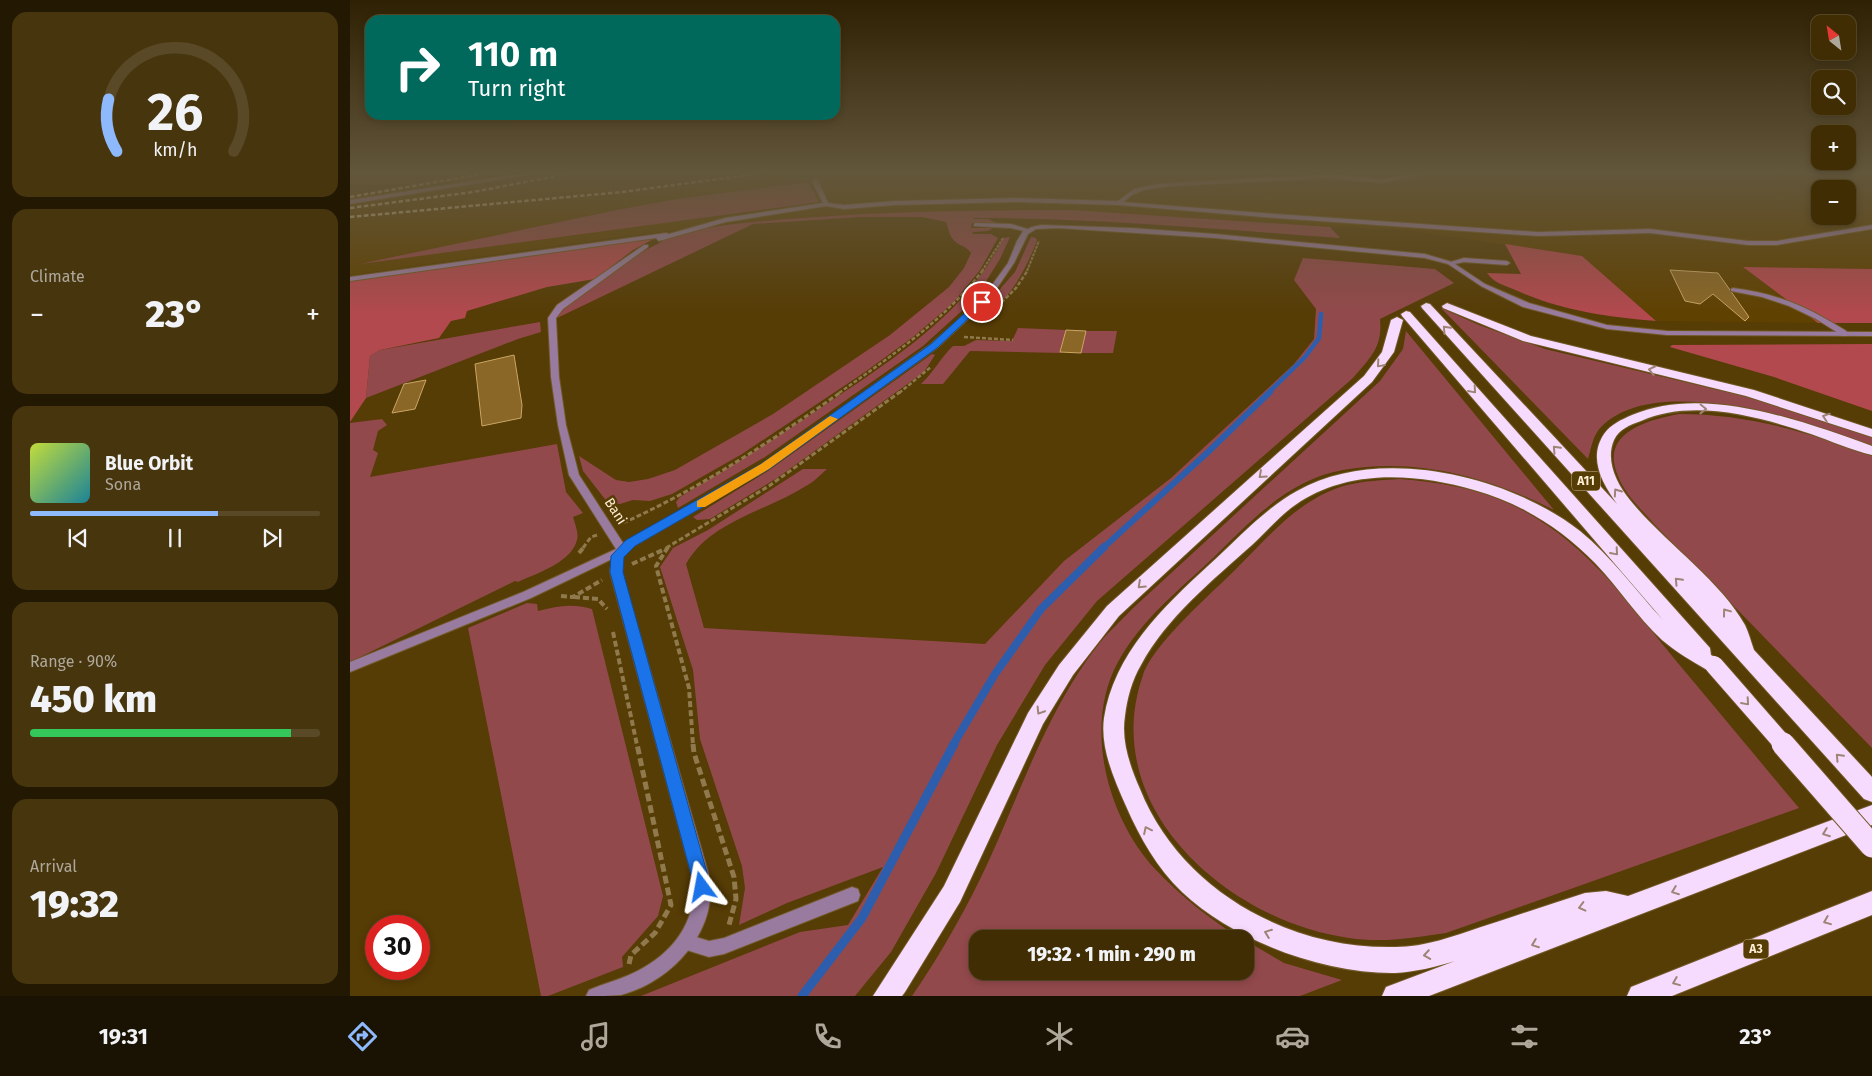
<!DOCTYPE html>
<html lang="en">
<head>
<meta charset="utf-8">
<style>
	body { margin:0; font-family:"Fira Sans",sans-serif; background:#47350e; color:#f1f3f6; height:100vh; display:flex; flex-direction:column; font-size:19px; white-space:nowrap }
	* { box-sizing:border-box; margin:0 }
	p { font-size:16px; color:#aea89a }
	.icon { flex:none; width:28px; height:28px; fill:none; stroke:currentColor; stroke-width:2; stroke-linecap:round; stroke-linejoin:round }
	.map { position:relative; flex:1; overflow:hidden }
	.drawer { display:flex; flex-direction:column; gap:12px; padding:12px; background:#231902; width:350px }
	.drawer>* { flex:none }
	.top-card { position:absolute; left:15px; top:15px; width:475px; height:105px; border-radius:15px; box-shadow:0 2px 8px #0003,0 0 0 1px #594926; background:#00695c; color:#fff; overflow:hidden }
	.needle { width:32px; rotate:330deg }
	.controls { position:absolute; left:1461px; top:15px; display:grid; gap:10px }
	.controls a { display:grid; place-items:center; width:45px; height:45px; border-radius:10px; background:#402d04; box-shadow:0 2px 8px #0003,0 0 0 1px #594926; font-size:25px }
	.speed { position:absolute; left:15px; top:915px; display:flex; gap:10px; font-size:25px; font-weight:700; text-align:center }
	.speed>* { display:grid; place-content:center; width:65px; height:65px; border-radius:50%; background:#402d04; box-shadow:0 2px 8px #0003,0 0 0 1px #594926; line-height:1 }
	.speed .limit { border:8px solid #d22; background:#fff; color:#111 }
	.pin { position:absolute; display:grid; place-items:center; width:42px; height:42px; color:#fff; margin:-21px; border:2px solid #fff; border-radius:50%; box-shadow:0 1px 5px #0007 }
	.me { position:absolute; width:55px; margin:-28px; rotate:347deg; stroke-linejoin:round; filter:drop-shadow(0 0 4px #0008) }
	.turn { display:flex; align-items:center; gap:18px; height:105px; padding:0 20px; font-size:22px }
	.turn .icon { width:65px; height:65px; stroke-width:2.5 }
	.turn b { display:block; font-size:35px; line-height:42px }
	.big { font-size:38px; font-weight:800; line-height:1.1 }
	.drawer .widget { flex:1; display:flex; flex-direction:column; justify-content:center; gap:8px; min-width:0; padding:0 18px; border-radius:15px; background:#47350e }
	.drawer .dial { align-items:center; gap:0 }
	.dial svg { height:130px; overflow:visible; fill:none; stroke:#594926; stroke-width:7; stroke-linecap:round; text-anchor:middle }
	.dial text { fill:#f1f3f6; stroke:none }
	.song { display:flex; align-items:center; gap:15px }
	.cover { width:60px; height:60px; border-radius:8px; background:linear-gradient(135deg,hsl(70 70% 55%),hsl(190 70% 35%)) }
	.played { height:5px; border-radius:2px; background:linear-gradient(90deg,#8eb9fd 65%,#594926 65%) }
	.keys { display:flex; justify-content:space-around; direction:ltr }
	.heat { display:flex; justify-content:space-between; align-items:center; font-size:28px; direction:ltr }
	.charge { height:8px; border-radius:4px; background:linear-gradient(90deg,#34c759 90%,#594926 0) }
	.trip { position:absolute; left:619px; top:930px; width:285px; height:50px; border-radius:15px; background:#402d04; box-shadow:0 2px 8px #0003,0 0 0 1px #594926; font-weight:800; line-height:50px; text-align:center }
	.menu { display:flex; height:80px; justify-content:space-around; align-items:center; background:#1a1202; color:#aea89a }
	.menu .icon { width:35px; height:35px }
	.menu .on { color:#8eb9fd }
	.menu b { font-size:22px; color:#f1f3f6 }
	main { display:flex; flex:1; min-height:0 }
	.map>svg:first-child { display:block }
	.built { fill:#5f4101; fill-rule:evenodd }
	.green { fill:#92494b }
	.forest { fill:#b2494f }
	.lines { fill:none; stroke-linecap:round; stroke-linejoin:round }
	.stream-far3 { stroke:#2d5ead; stroke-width:4.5 }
	.stream-far2 { stroke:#2d5ead; stroke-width:6 }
	.stream-far1 { stroke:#2d5ead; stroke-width:8 }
	.stream { stroke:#2d5ead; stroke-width:9 }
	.building { fill:#8a6726; stroke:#cba666 }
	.lane-casing { stroke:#715926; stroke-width:2 }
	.street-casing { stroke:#715926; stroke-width:2 }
	.highway-casing { stroke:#715926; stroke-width:2 }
	.path-far4 { stroke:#907a4d; stroke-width:2; stroke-dasharray:3 1; stroke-linecap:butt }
	.path-far3 { stroke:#907a4d; stroke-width:2.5; stroke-dasharray:4 2; stroke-linecap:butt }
	.path-far2 { stroke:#907a4d; stroke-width:3; stroke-dasharray:5 2.5; stroke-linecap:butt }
	.path-far1 { stroke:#907a4d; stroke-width:4; stroke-dasharray:6 3; stroke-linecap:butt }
	.path { stroke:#907a4d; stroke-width:5; stroke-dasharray:8 4; stroke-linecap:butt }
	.lane { fill:#987b9f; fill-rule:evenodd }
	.street { fill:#987b9f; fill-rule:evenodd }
	.highway { fill:#f7dbfe; fill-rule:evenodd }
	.rail { stroke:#c5b28e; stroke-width:2.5; stroke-dasharray:4.5 2.5; stroke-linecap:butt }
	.highway-bridge-far1-casing { stroke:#715926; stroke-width:20; stroke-linecap:butt }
	.highway-bridge-casing { stroke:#715926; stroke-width:25; stroke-linecap:butt }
	.highway-bridge-far1 { stroke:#f7dbfe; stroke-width:18 }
	.highway-bridge { stroke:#f7dbfe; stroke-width:23 }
	.oneway { stroke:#9e8475 }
	.route { fill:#1a73e8; stroke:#114b97 }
	.slow { fill:#f59e0b }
	.labels { text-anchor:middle; stroke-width:5; stroke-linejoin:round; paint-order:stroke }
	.shield { fill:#563c05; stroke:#ccb997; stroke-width:1 }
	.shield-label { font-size:12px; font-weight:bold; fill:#feefd5 }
	.street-label { font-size:14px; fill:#feefd5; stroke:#563c05 }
</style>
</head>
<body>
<main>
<section class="drawer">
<div class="widget dial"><svg viewBox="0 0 100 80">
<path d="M14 69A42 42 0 1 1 86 69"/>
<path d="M14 69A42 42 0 0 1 9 37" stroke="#8eb9fd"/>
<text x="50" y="56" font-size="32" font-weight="700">26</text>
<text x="50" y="72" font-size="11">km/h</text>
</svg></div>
<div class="widget"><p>Climate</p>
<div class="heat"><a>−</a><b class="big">23°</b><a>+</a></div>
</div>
<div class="widget">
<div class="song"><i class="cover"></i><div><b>Blue Orbit</b><p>Sona</p></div></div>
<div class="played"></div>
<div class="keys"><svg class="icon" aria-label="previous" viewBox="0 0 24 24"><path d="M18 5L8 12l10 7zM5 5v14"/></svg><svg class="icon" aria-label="pause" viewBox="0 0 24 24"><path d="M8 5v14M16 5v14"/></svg><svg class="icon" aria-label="next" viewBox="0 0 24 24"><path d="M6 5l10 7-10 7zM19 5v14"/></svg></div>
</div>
<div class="widget"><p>Range · 90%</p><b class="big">450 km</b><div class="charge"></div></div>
<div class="widget"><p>Arrival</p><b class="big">19:32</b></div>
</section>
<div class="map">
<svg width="1522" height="996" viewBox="0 0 1522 996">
	<rect width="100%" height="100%" fill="#563c05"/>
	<path class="built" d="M121,174H1522V269L1393,267L1468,323L1306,321L1232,256L1056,230L659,212L493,217L399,223L282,235L0,275V195ZM1470,189H1498V216H1470Z"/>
	<g class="green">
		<path d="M458,182L469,202L10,264L262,211L327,199Z"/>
		<path d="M721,210L980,227L990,238C867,229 746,218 623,218V219H638L647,223H622L621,228H643L638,231L623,232L622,234H641L648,238L630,270L603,303L563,337L515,372L392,454L322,494L300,501L283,500L270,504L258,503L233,471L229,456L266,480L279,482L298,479L325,470L423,414L540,335L599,287L614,268L621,253C616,245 607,246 602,238C599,234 598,227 596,222L572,217H512L403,224L205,319L216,306L290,253L313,241V239C357,224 404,222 451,218C541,211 631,210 721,210Z"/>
		<path d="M660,237L650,259L625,299L573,346L415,457L328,508L326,502L330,497C383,466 434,433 484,399C549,355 618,311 653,238Z"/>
		<path d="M681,237L686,238L687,241C677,265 657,311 628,314L665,272Z"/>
		<path d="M953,258L1085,269L1104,283L1030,319C1033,347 1020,358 1003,378L747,601L695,665L647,745L586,873L541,952L505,996H291L450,932L498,925L533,867L437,903L389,925L395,888L392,866L350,739L343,670L310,567L323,548L358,530L453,469H477C470,475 464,482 456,486C417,511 360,521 336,564L354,628L635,644L714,561L821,478L944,364L964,339L966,309L944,280Z"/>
		<path d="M1091,308L1129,325L1195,349L1398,397L1464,416L1522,437V446C1458,423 1307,370 1251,427C1243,435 1241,449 1238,459Z"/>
		<path d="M190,322L191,332L168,339L16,398L20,356L30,350Z"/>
		<path d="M668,328L716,330L711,353L620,351L593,384H571C584,372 591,357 603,346H614L626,340L662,341Z"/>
		<path d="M736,331H767L763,353H731Z"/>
		<path d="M1056,331L1204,510C1138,477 1067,457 993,470C939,479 901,521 863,558C829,590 791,620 768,662C733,726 757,817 805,869C831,896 860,920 892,939H628V971H895V940L934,963L992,980L950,996H562C592,952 618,906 640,858C673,785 699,708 748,645C758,632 771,621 782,609L1030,381L1053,349Z"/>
		<path d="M582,354L585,355L574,372L427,478L360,519L347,520L343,517L418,471Z"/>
		<path d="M1329,414C1397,414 1459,432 1522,456V748L1305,525C1292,510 1275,495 1268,476C1249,433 1297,420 1329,414Z"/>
		<path d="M32,419L37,425L28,431L23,450L28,453L20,477L207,444L216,492L233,513L223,517C225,524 229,533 227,540C221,563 187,573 168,582L165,581L0,662V423Z"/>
		<path d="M1050,479C1088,482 1126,488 1160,504C1232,537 1279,603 1327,662C1368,711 1408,759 1449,808L1096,933C1063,938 1032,943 999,938C877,921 747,806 793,675C804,643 862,593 887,568C920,535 950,498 997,485C1014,481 1032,480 1050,479Z"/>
		<path d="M177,603L187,604L188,611C207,606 222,603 242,609L313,896L308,916L272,957L273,967L198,996H191L118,628Z"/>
	</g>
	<g class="forest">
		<path d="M305,238L283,250L245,279L197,287L117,311L115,318L101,321L89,338L30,350L20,356L16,398L0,422V281Z"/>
		<path d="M1155,244L1232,256L1306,321C1255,317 1209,310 1163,289C1153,285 1143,282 1137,273L1171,274Z"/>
		<path d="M1393,267L1522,269V323H1468Z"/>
		<path d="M1522,344V411L1424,377L1320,347L1322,345Z"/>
	</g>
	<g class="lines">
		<path class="stream-far3" d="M918,393L955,357L969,338L971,314"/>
		<path class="stream-far2" d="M753,548L858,452L920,392"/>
		<path class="stream-far1" d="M603,745L645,674L691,609L754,547"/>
		<path class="stream" d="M452,996L512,918L604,744"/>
	</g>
	<g class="building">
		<path d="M1320,270L1368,273L1399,317L1395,321L1363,294L1350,304L1335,301Z"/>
		<path d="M716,330L736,331L731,353L710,352Z"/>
		<path d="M164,355L172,405L171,418L132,426L125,364Z"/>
		<path d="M76,380L65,409L42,413L54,384Z"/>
	</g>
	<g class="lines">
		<g class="lane-casing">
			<g id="lane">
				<path d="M169,174H183L0,204V200Z"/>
				<path d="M979,174L1032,179L1062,174H1075L1032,183L979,178L822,186L794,190L782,195L773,202L926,214L1188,232L1300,229L1398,241H1427L1522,225V229L1427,245H1398L1300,233L1188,236L926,218L769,205L664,202L545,205L494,209L476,206L376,222L309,241L306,238L0,281V277L316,233L319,234L375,218L473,203L462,181L465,179L468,181L478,203L494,205L545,201L664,198L768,201L784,189L807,184Z"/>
				<path d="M626,223L661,224L681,230L678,232L661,228L624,226V224Z"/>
				<path d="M1114,258L1157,261L1160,263L1157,265L1114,262L1100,265L1097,263Z"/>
				<path d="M1383,288C1417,292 1447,302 1476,319C1484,324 1493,328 1500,334L1496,336H1493L1466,319L1439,306L1412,297L1381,291V289Z"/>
				<path d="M502,887L508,889L510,895L508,901L374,954L359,957L330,948L328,942L330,936L336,934L359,941L374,938Z"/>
			</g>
		</g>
		<g class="street-casing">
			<path id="street" d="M691,225L781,228L865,234L1075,254L1102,262L1135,284L1179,303L1257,325L1317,331L1522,332V336L1317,335L1257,329L1173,307L1131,286L1098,264L1075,258L865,238L708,228L686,229L678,234L664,263L647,288L618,319L587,348L418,469L284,546L273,556L272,572L358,872C372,927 323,982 271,995C261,996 247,996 236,996L239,990C252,984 266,981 279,975C317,958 342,931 345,888L260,572L262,559L181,598L0,672V662L173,592L266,549L219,475L208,425L201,377L198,318L207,305L294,245H298V247L213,309L206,318L209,377L216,425L229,475L273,543L412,465L581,344L613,316L642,285L658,263L667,241L673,231L682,227Z"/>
		</g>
		<g class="highway-casing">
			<g id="highway">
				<path d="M1076,303L1080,304L1267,504C1252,483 1238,458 1254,434C1261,424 1271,420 1282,415C1354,384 1452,421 1522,446V455C1501,450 1481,441 1461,434C1410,417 1343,398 1291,421C1280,425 1269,429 1264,440C1255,461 1267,484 1280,500C1313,541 1370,580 1395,625C1399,633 1401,642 1404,650L1522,777V802L1514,799L1072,308L1071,306Z"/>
				<path d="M1097,303L1181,336L1404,390L1522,429V437L1396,396L1173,341L1093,308L1092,306Z"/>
				<path d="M1056,311L1060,312L1360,648L1361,655L1371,660L1373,665L1371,670L1364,672L1357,670C1342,661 1326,652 1312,640C1287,617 1269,588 1245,563C1212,529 1171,503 1124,490C1080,477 1028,471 983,486C968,491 954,498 941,508C927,519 915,533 902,545C863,580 816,618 791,665C782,680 777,699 775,716C771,741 780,766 790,789C830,889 938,950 1046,947C1075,947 1104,936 1131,927C1166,916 1200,904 1235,893L1256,891L1278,896L1522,805V825L1079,996H1032L1036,987L1105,961C1085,967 1065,972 1045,973C974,974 884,941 832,892C807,868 790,838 776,806C764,779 750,748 754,718C764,654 813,607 859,565C887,540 914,509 947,491C1029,444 1160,476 1230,531C1262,557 1285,590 1313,620L1052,316L1051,314Z"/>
				<path d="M1047,317L1053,320L1044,352L1022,382L769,616L723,675L693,724L610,902L555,992L552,996H523L594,886L678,713L709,665L757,606L1014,376L1032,352L1041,320Z"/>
				<path d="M1522,891V915L1322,996H1277L1281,987Z"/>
			</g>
		</g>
		<g class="path-far4">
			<path d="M632,271L653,238"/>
			<path d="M677,271L689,241"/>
		</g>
		<g class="path-far3">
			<path d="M643,311L666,288L678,270"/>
			<path d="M614,337L663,340"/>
			<path d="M489,393C541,356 594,321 633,270"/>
			<path d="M549,393L581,367"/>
		</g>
		<g class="path-far2">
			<path d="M273,523C351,488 421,441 491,392"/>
			<path d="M233,548L241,537L247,535"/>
			<path d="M316,548L419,486L550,392"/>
		</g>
		<g class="path-far1">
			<path d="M318,547L306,566L339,688L343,745"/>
			<path d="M229,553L234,547"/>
			<path d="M282,564L315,549"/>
			<path d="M211,596L223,597L252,580"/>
			<path d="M224,597L248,599L257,609"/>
			<path d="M263,632L287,745"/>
		</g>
		<g class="path">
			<path d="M343,744L344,753L384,877L386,899L379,925"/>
			<path d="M279,964L281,955L305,933L321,905L287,744"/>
		</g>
		<use href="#lane" class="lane"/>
		<use href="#street" class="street"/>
		<use href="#highway" class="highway"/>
		<g class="rail">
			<path d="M0,197L132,174"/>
			<path d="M0,208L123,192L217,174"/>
			<path d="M0,217L272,192L406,174"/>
		</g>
		<g class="highway-bridge-far1-casing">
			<path id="highway-bridge-far1" d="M1364,665L1434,745"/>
		</g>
		<g class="highway-bridge-casing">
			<path id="highway-bridge" d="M1433,744L1522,846"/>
		</g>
		<use href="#highway-bridge-far1" class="highway-bridge-far1"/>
		<use href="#highway-bridge" class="highway-bridge"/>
	</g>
	<defs><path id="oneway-chevron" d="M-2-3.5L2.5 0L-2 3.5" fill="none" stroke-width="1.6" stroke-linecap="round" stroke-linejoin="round" transform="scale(1.25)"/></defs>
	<g class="oneway">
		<use href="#oneway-chevron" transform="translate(1096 329) rotate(-133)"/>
		<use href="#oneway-chevron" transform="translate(1030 364) rotate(131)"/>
		<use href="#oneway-chevron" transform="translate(1302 370) rotate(-168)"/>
		<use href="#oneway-chevron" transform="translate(1123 390) rotate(49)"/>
		<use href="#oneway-chevron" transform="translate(1353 409) rotate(1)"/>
		<use href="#oneway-chevron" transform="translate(1476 417) rotate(-161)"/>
		<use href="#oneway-chevron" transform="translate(1206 449) rotate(-133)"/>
		<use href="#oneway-chevron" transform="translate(912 475) rotate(138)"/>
		<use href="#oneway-chevron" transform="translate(1267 492) rotate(-125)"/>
		<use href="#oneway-chevron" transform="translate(1265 552) rotate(49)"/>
		<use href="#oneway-chevron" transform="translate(1328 581) rotate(-133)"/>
		<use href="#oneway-chevron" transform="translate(791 585) rotate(137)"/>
		<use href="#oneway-chevron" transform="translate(1376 612) rotate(-127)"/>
		<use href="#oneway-chevron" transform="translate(1396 702) rotate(49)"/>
		<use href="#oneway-chevron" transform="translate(690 711) rotate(122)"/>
		<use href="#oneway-chevron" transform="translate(1489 757) rotate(-133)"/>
		<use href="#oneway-chevron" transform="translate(797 830) rotate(-116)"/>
		<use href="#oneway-chevron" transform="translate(1476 833) rotate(159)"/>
		<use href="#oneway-chevron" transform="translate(1325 891) rotate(159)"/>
		<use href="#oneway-chevron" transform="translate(1232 907) rotate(166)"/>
		<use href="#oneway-chevron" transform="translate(1477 921) rotate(158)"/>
		<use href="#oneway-chevron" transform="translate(918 933) rotate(-159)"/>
		<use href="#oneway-chevron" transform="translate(1185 944) rotate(159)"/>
		<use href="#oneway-chevron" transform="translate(1077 955) rotate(171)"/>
		<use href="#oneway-chevron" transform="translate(1326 982) rotate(158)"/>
	</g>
	<linearGradient id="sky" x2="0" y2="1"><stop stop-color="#2f2103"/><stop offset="0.55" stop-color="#62563b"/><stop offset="1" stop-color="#62563b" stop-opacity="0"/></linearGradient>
	<rect width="1522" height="314" fill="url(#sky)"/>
	<path class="route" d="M629,300L636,302L587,348L419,469L285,546L274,557L273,572L361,887L359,893L352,895L346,893L260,572L261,556L276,540L411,464L581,344Z"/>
	<path class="slow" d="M480,416L488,419L419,469L355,507H347V501L411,464Z"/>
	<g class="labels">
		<g class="shield">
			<rect x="1222" y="471.5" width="28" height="19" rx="4"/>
			<rect x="1393.5" y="939.5" width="25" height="19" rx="4"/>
		</g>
		<g class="shield-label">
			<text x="1236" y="485">A11</text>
			<text x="1406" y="953">A3</text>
		</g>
		<g class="street-label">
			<text transform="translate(266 511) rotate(57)" y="5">Bani</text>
		</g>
	</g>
</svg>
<div class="controls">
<a><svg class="needle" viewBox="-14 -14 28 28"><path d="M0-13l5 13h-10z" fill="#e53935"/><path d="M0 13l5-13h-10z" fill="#aea89a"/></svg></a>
<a><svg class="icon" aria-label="search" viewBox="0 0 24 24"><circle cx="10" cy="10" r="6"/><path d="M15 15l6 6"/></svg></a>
<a>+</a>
<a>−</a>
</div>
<div class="speed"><div class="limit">30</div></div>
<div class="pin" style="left:632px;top:302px;background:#d93025"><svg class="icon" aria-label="arrive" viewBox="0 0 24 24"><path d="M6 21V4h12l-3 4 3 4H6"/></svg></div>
<svg class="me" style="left:352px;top:887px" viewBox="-20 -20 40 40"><path d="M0-17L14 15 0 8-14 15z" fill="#1a73e8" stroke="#fff" stroke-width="4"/></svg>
<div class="trip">19:32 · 1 min · 290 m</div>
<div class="top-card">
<div class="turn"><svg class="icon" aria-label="right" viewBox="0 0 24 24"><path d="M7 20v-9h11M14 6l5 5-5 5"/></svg><div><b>110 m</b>Turn right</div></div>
</div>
</div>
</main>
<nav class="menu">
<b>19:31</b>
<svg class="icon on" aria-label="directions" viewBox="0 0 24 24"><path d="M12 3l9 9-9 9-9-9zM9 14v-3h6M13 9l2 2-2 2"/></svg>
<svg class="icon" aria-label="music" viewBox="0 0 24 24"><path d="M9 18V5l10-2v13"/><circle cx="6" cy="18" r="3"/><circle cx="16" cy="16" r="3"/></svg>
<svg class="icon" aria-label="phone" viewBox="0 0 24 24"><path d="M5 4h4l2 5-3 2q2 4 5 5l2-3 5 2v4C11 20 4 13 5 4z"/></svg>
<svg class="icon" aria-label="climate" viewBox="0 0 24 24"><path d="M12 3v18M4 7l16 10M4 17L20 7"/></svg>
<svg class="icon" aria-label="car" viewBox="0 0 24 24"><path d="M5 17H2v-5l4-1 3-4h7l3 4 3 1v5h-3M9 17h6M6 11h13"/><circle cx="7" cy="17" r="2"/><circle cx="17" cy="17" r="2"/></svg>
<svg class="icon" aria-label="filters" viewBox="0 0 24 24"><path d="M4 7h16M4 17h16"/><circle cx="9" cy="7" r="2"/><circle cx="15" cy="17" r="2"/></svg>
<b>23°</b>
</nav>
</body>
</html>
